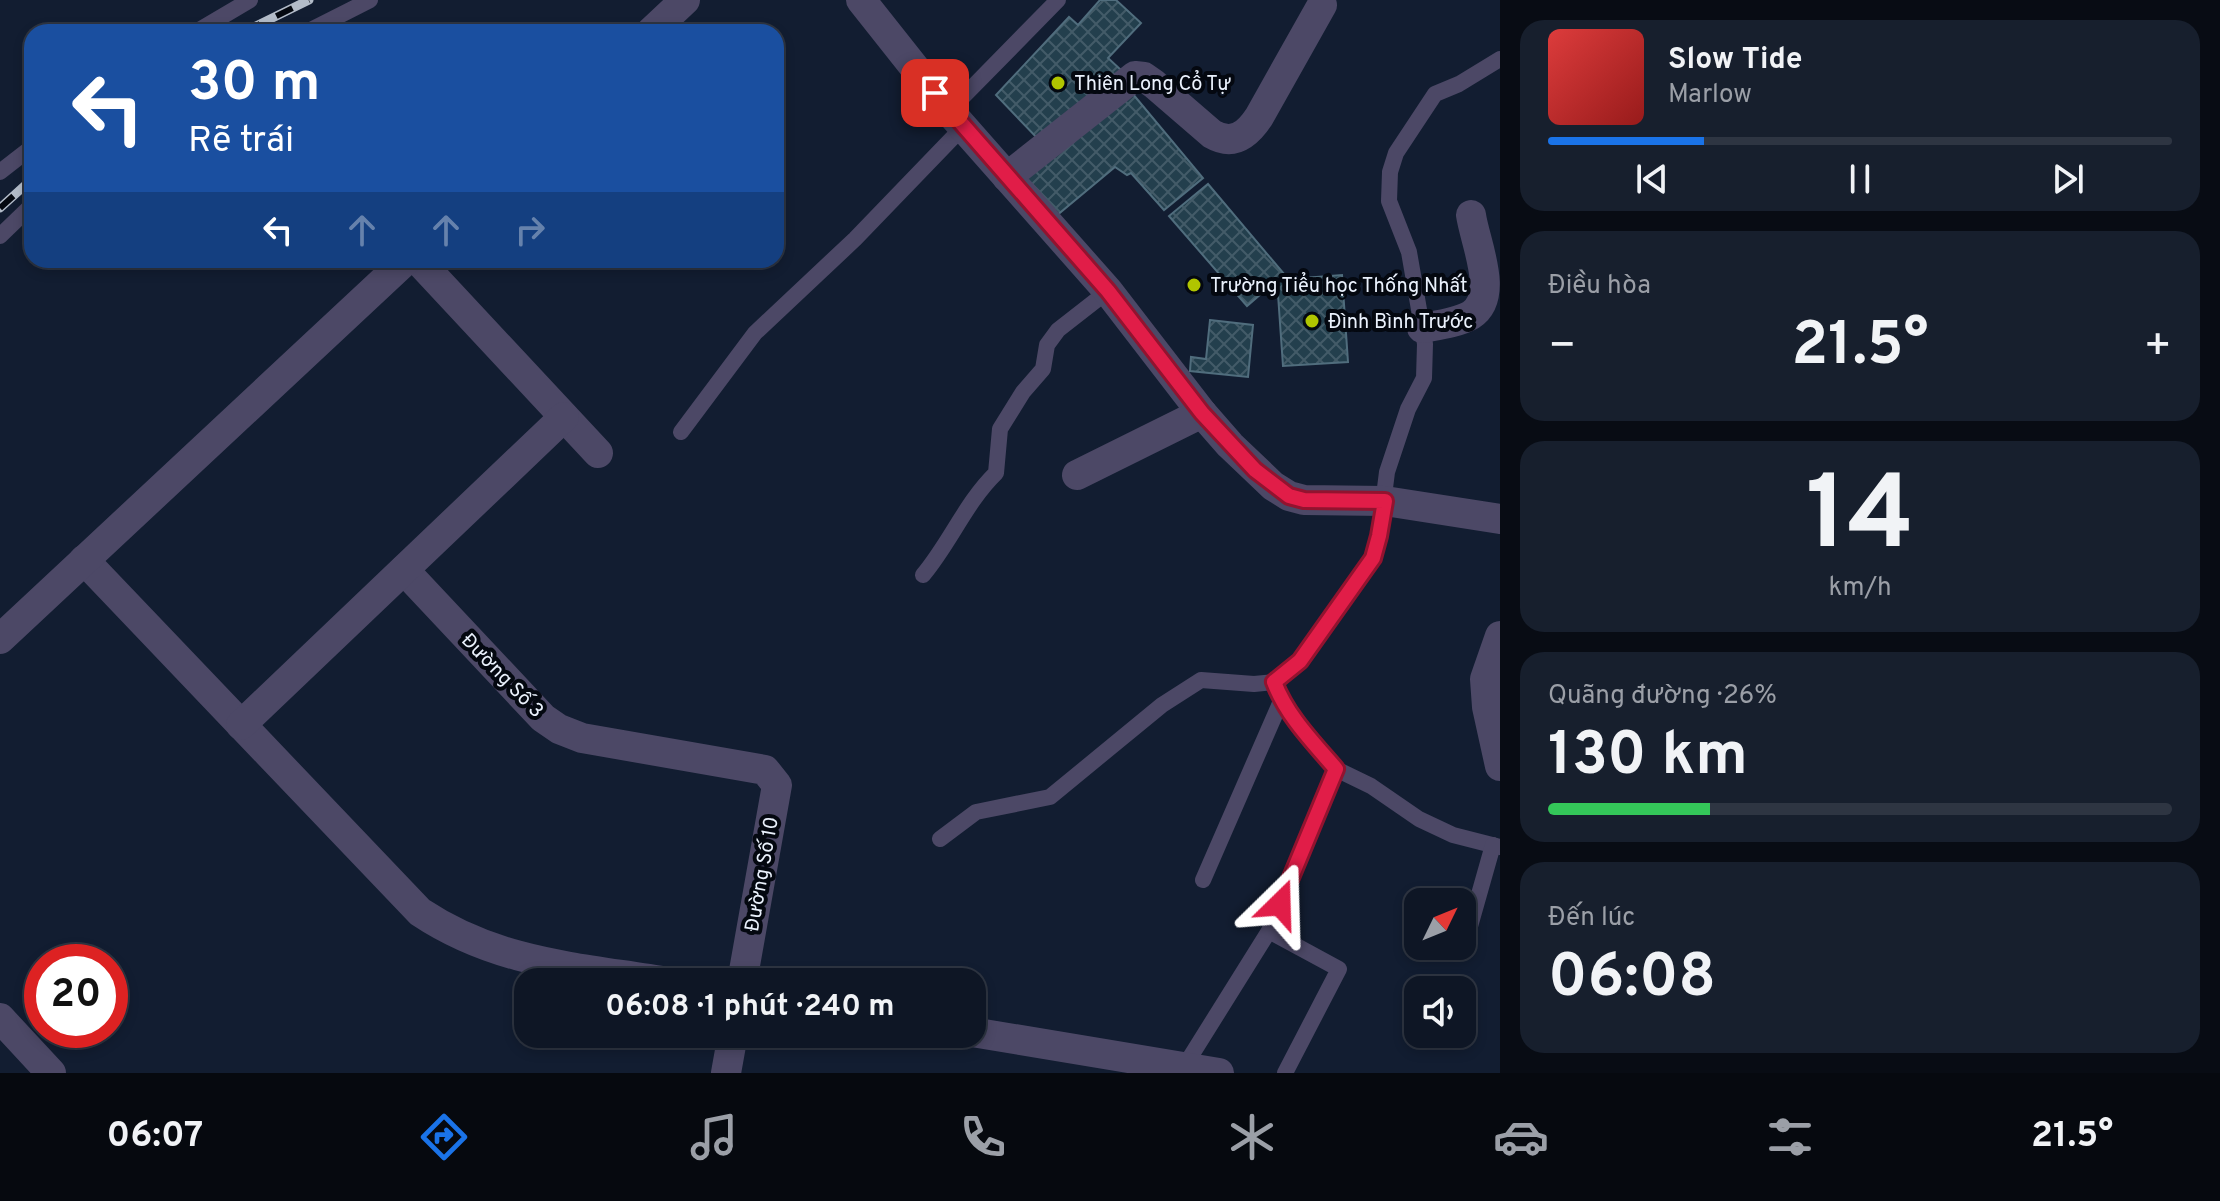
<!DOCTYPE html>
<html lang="vi">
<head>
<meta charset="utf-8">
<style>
	body { margin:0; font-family:Overpass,sans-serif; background:#171f2d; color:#f1f3f6; height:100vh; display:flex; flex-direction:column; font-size:30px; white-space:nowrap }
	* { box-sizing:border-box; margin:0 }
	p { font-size:26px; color:#9b9fa7 }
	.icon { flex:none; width:44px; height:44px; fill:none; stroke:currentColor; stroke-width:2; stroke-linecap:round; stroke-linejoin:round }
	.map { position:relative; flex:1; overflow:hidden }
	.side { display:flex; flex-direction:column; gap:20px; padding:20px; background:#080c14; width:720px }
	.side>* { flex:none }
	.hud { position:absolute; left:24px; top:24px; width:760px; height:244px; border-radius:24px; box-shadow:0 4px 12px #0003,0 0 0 2px #2e3542; background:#1a4fa0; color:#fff; overflow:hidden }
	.needle { width:52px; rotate:47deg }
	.controls { position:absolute; left:1404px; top:888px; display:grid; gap:16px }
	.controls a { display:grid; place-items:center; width:72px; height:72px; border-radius:16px; background:#0e1625; box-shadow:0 4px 12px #0003,0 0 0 2px #2e3542; font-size:40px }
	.speed { position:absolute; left:24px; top:944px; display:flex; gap:16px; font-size:40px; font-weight:700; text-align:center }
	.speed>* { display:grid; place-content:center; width:104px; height:104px; border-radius:50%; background:#0e1625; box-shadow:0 4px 12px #0003,0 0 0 2px #2e3542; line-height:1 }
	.speed .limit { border:12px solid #d22; background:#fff; color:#111 }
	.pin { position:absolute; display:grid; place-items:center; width:68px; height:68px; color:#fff; margin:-34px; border-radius:16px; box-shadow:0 4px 12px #0006 }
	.me { position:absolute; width:88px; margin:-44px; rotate:22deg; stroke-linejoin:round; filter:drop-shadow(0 0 6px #0008) }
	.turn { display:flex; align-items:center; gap:28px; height:168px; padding:0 32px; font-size:36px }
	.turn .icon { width:104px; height:104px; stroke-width:2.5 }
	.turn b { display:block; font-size:56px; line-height:68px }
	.lanes { display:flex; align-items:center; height:76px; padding:0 32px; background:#0003; justify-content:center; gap:40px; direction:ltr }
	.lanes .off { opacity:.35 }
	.big { font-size:60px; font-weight:700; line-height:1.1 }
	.side .widget { flex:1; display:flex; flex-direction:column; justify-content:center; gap:12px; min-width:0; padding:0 28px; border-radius:24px; background:#171f2d }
	.side .dial { align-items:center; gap:0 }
	.dial b { font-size:104px; line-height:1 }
	.song { display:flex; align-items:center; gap:24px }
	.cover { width:96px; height:96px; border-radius:12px; background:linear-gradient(135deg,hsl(0 70% 55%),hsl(0 70% 35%)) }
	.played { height:8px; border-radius:4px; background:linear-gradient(90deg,#1a73e8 25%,#2e3542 25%) }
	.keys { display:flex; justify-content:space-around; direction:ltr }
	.heat { display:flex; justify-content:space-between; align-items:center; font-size:44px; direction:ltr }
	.charge { height:12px; border-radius:6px; background:linear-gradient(90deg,#34c759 26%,#2e3542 0) }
	.trip { position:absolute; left:514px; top:968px; width:472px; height:80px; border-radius:24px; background:#0e1625; box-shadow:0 4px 12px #0003,0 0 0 2px #2e3542; font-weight:700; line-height:80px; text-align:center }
	.dock { display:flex; height:128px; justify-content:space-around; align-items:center; background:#06090f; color:#9b9fa7 }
	.dock .icon { width:56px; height:56px }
	.dock .active { color:#1a73e8 }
	.dock b { font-size:36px; color:#f1f3f6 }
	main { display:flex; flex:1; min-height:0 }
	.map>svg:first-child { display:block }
	.building { fill:url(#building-cross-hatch); stroke:#506d7d; stroke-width:2 }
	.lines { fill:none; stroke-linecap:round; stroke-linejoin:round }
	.service { stroke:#4c4866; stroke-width:16 }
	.minor { stroke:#4c4866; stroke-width:30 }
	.rail-casing { stroke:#b3bcc9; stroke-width:9 }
	.rail { stroke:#040810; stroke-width:6; stroke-dasharray:18; stroke-linecap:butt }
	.route-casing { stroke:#92132f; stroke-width:20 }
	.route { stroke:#e11d48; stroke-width:14 }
	.poi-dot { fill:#b0c500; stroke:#040810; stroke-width:3 }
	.labels { text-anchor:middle; stroke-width:8; stroke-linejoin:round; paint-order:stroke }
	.poi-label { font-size:20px; fill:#eaf1fc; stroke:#040810; text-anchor:start }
	.street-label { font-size:20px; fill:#eaf1fc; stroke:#040810 }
</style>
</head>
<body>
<main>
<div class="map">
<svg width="1500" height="1073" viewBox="0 0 1500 1073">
	<defs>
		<pattern id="building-cross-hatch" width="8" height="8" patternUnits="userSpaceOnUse" patternTransform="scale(2)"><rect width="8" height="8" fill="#233f4d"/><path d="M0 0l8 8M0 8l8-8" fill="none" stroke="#435b68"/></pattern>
	</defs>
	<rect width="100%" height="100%" fill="#121d31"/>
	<g class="building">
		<path d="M1100,0H1116L1141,23L1108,58L1123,72L1038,139L996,95L1069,17L1078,25Z"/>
		<path d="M1132,93L1203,178L1164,210L1131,173L1127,175L1115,167L1056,216L1023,179Z"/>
		<path d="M1208,184L1284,274L1247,306L1169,216Z"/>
		<path d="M1342,275L1348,362L1283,366L1277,280Z"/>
		<path d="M1210,320L1253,325L1248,377L1190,371L1191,357L1206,359Z"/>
	</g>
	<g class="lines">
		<g class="service">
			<path d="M196,32L250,0"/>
			<path d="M307,32L370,0"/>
			<path d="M949,111L1058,0"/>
			<path d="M0,172L32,147"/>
			<path d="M0,236L32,205"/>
			<path d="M681,432L755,333L855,239L963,127"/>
			<path d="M923,575C950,543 966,502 996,473L1000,429L1023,392L1043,369L1047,345L1058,330L1108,291"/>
			<path d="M1274,682L1281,701L1295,722L1336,769L1371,786L1419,819L1453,835L1500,847"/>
			<path d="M940,839L976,812L1050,797L1162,705L1201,680L1254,684L1274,682L1300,661L1320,635L1373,558L1379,536L1387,472L1408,409L1424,378L1425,344L1409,252L1389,201L1390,172L1396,153L1435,94L1459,84L1500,59"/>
			<path d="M1203,880L1281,701"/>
			<path d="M1269,931L1339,969L1285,1073"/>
			<path d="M1463,951L1493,845"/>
			<path d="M1184,1067L1269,931L1336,769"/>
		</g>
		<g class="minor">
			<path d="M861,0L949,111L1108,291L1202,413L1230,445L1273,486L1289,496L1304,500L1385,501L1500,519"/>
			<path d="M651,32L685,0"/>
			<path d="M1007,177L1135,76L1144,77L1154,84L1212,134C1233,146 1247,135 1259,117L1322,5"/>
			<path d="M418,260L598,453"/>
			<path d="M1422,328C1438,325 1457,323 1471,315C1500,296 1475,243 1471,215"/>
			<path d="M1077,475L1202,413"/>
			<path d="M84,560L420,912C498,964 578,967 668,982"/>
			<path d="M404,570L543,718L559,729L582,738L765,770L777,785L742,982"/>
			<path d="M1500,636L1485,679L1487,707L1500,766"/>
			<path d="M0,639L406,260"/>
			<path d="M241,725L564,417"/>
			<path d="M0,1018L51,1073"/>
			<path d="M972,1032L1219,1073"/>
			<path d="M726,1073L733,1034"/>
		</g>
		<g class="rail-casing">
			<g id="rail">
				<path d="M244,32L309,0"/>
				<path d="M0,208L32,179"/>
			</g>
		</g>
		<use href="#rail" class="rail"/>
	</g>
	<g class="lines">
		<g class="route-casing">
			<path id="route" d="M935,93L1108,291L1202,413L1255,470L1289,496L1304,500L1385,501L1379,536L1373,558L1300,661L1274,682C1287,716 1312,741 1336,769L1280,904"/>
		</g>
		<use href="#route" class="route"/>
	</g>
	<g class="poi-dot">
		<circle cx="1058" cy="83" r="8"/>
		<circle cx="1194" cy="285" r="8"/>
		<circle cx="1312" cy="321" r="8"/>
	</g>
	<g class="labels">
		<g class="poi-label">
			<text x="1074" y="90">Thiên Long Cổ Tự</text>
			<text x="1210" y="292">Trường Tiểu học Thống Nhất</text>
			<text x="1328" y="328">Đình Bình Trước</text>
		</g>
		<g class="street-label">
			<text transform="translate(503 675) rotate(46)" y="7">Đường Số 3</text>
			<text transform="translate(761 874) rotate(-80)" y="7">Đường Số 10</text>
		</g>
	</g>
</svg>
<div class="controls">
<a><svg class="needle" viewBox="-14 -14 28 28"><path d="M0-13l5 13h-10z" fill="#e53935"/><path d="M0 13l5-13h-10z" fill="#9b9fa7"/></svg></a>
<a><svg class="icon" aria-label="sound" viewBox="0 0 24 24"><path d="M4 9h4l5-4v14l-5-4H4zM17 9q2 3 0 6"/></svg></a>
</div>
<div class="speed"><div class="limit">20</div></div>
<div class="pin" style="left:935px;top:93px;background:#d93025"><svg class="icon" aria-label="arrive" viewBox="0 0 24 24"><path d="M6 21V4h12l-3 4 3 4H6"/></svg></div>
<svg class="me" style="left:1280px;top:904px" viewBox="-20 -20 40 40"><path d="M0-17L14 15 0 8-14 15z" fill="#e11d48" stroke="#fff" stroke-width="4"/></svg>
<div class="trip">06:08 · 1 phút · 240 m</div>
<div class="hud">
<div class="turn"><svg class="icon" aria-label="left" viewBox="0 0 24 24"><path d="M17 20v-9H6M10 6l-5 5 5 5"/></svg><div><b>30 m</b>Rẽ trái</div></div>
<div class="lanes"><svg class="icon" aria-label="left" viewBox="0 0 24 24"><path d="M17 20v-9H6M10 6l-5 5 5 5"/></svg><svg class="icon off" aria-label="ahead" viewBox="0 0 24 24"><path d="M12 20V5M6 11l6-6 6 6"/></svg><svg class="icon off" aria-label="ahead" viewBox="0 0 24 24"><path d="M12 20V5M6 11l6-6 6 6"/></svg><svg class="icon off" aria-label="right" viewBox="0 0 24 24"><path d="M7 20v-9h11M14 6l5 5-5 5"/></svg></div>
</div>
</div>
<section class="side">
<div class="widget">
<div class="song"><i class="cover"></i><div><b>Slow Tide</b><p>Marlow</p></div></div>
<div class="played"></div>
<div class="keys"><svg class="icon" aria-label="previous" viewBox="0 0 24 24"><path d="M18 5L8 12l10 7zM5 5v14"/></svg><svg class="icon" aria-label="pause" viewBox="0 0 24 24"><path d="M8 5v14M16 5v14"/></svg><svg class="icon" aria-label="next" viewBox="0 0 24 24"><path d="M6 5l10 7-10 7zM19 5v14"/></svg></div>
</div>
<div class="widget"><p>Điều hòa</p>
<div class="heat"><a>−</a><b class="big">21.5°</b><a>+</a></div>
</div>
<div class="widget dial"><b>14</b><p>km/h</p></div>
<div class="widget"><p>Quãng đường · 26%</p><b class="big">130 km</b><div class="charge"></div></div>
<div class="widget"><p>Đến lúc</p><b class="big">06:08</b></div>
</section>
</main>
<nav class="dock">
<b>06:07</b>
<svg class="icon active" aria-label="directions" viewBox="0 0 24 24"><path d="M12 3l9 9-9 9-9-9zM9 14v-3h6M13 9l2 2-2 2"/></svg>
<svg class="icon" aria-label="music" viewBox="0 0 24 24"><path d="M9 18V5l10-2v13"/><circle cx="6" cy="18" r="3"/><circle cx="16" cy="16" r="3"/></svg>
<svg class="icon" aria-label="phone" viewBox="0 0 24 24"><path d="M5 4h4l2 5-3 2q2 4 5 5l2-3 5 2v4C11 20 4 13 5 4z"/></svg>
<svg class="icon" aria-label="climate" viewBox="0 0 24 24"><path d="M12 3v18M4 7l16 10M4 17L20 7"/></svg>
<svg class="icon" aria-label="car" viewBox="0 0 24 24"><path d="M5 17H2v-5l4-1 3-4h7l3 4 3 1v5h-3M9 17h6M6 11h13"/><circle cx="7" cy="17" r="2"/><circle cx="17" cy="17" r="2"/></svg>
<svg class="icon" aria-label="filters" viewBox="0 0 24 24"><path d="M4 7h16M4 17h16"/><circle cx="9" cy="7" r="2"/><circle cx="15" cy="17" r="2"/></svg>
<b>21.5°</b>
</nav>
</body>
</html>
